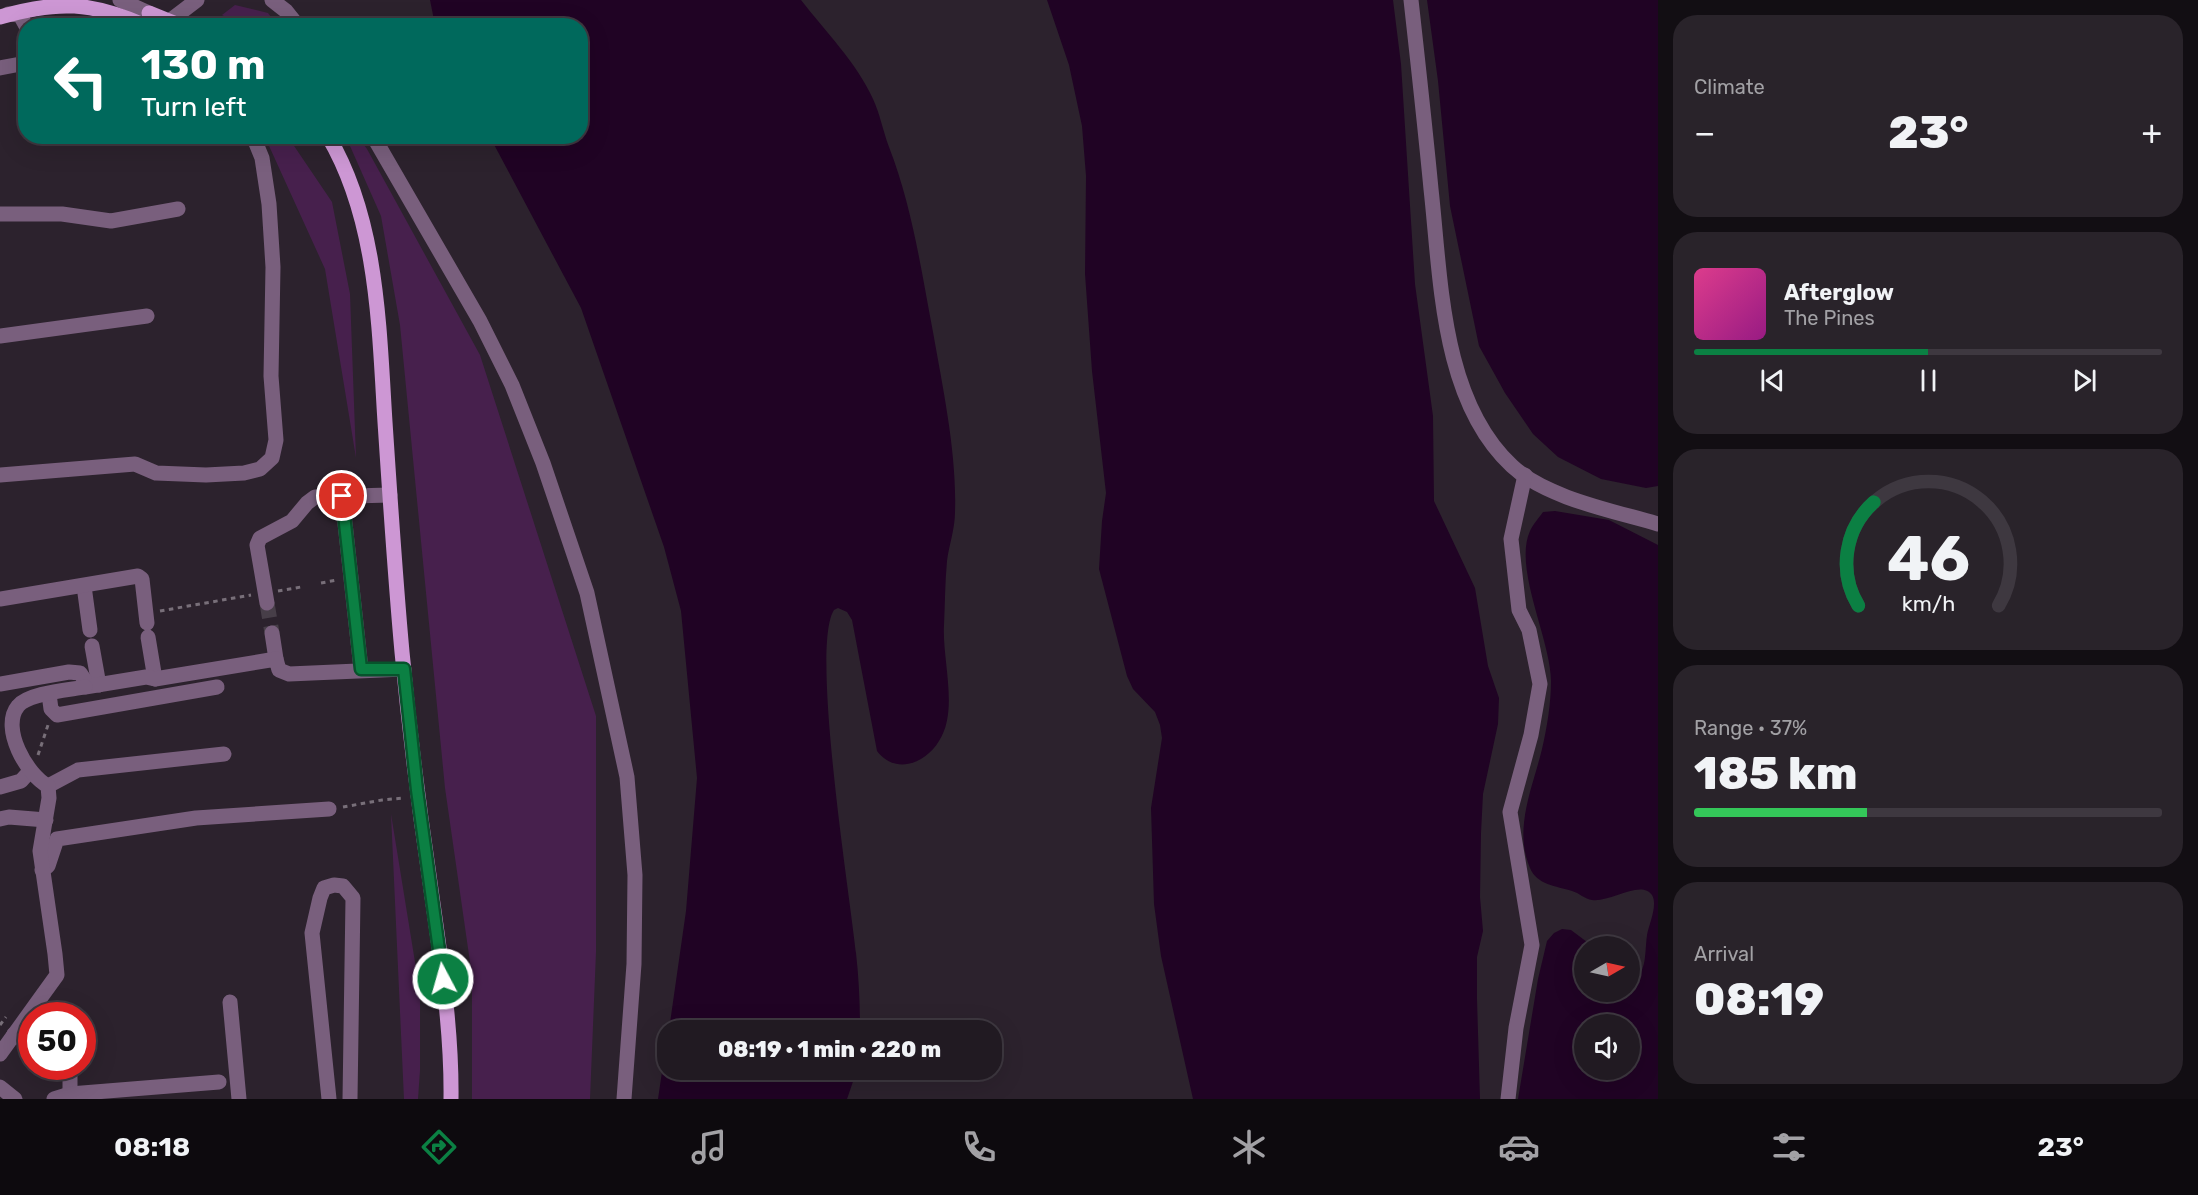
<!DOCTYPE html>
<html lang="en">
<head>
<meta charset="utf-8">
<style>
	body { margin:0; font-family:Rubik,sans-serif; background:#29232a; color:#f1f3f6; height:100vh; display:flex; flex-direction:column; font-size:22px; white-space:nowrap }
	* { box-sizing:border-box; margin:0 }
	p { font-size:20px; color:#a2a1a5 }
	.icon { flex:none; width:33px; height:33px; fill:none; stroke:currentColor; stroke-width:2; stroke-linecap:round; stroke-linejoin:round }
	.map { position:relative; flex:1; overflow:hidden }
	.details { display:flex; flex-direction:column; gap:15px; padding:15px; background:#120e13; width:540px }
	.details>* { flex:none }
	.banner { position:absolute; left:18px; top:18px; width:570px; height:126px; border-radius:24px; box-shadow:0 6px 24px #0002,0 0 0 2px #3e3840; background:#00695c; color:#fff; overflow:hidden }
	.needle { width:39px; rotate:81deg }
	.buttons { position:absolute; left:1574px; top:936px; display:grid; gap:12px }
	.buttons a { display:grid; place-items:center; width:66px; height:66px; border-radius:50%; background:#211a22; box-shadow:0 6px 24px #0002,0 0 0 2px #3e3840; font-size:30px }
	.speed { position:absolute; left:18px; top:1002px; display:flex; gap:12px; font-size:30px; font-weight:700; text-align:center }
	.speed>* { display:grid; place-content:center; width:78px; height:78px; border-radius:50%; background:#211a22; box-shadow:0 6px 24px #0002,0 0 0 2px #3e3840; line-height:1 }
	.speed .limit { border:9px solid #d22; background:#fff; color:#111 }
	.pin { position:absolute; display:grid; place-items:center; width:51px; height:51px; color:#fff; margin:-26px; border:3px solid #fff; border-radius:50%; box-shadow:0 2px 6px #0007 }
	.me { position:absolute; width:66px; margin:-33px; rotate:354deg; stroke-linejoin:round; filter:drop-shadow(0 0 4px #0008) }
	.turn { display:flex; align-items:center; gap:21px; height:126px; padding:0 24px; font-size:27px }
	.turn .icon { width:78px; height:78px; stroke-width:2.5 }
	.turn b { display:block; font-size:42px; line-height:51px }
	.big { font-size:45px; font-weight:800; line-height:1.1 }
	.details .card { flex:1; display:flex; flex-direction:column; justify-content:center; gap:9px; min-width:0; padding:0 21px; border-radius:24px; background:#29232a }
	.details .dial { align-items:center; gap:0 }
	.dial svg { height:156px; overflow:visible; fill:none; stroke:#3e3840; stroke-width:7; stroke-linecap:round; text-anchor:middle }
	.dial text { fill:#f1f3f6; stroke:none }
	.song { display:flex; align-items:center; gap:18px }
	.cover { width:72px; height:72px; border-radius:9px; background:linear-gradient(135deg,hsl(330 70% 55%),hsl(310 70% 35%)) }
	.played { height:6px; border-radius:3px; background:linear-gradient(90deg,#0b8043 50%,#3e3840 50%) }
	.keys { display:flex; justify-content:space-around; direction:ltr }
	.heat { display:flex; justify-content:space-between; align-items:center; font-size:33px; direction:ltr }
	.charge { height:9px; border-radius:4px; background:linear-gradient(90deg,#34c759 37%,#3e3840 0) }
	.trip { position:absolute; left:657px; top:1020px; width:345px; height:60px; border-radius:24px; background:#211a22; box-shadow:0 6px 24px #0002,0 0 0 2px #3e3840; font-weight:800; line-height:60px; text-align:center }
	.tab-bar { display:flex; height:96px; justify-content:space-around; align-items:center; background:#0d0a0e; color:#a2a1a5 }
	.tab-bar .icon { width:42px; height:42px }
	.tab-bar .selected { color:#0b8043 }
	.tab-bar b { font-size:27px; color:#f1f3f6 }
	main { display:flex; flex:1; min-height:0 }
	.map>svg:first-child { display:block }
	.green { fill:#47204d }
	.water { fill:#200324; fill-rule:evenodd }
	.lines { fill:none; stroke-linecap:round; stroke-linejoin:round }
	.minor-tunnel { stroke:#473e48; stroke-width:15; stroke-dasharray:15 8; stroke-linecap:butt }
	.path { stroke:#786f79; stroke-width:3; stroke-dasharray:4.5 4.5; stroke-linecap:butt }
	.minor { stroke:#795f7d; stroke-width:15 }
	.major { stroke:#cd97d4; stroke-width:15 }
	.route-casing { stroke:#07532c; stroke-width:15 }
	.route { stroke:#0b8043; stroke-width:10 }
</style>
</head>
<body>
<main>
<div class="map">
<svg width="1658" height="1099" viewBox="0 0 1658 1099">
	<rect width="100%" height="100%" fill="#2c222d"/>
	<g class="green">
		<path d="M235,5L268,13L277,25H240L222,15Z"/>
		<path d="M265,137H288L332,202L350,294L356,458L325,269Z"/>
		<path d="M344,137H358L367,149L480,355L596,716V952L590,1099H472V976L445,788L400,325L381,216L350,146Z"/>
		<path d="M391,814L420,993V1070L418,1099H404Z"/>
	</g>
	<g class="water">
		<path d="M430,0H801C825,31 857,63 873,99C880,114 883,131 889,147C912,206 921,269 933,332C943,389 957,454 955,512C955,529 949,545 947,561C945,582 945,604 944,625C942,660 959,711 939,741C925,764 895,775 877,751L852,620L847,612L838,608L834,610C810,647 850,895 856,953C859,979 860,1005 860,1030H669L686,911L697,778L681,611L664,547L581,308L490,137L580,136V26L435,25Z"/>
		<path d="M1047,0H1393L1401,64L1415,284L1433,416L1434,501L1475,588L1488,666L1499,698L1498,724L1483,794L1481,833L1480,897L1483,931L1477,957V999L1480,1099H1193L1161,956L1154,904L1151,808L1162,738L1160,725L1155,712L1133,689L1127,676L1099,569L1102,521L1106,493L1092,371L1085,274L1086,176L1082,126L1069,65Z"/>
		<path d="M1427,0H1658V486L1646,488L1601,479L1558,457L1533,434L1505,393L1479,346L1450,206L1438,81Z"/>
		<path d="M1555,511L1609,520L1658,545V1099H1518L1538,979L1547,941L1554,933L1562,929L1571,930L1591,945L1593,946H1584V992H1629V988C1648,969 1644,959 1647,935C1649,924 1658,905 1652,895C1641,879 1609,903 1592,900C1585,899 1579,893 1572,891C1556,886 1537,885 1530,868C1513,829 1533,787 1542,749C1547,728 1551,703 1551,681C1551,640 1513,568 1530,531C1533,524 1539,518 1543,512ZM1629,1024V1070H1584V1024Z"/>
		<path d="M667,1038L668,1070H857L847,1099H658Z"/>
	</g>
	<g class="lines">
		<path class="minor-tunnel" d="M267,603L272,633"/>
		<g class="path">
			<path d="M196,19L212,26"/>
			<path d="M321,583L337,580"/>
			<path d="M278,591L301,587"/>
			<path d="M160,611L251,595"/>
			<path d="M38,755L48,725"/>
			<path d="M343,807L382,800L404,798"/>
			<path d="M0,1025L6,1017"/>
		</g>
		<g class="minor">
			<path d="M120,0L149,13"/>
			<path d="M272,0L286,11L298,26"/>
			<path d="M1411,0C1418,63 1425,126 1431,189C1441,279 1441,400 1512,466C1546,498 1614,511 1658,524"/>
			<path d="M8,14L20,15L26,26"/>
			<path d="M163,26L197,0"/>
			<path d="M0,68L26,63"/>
			<path d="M373,136L480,321L512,385L543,463L587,593L627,777L635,875L634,964L624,1099"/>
			<path d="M0,214H62L111,221L178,209"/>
			<path d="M0,336L147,316"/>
			<path d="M0,475L135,464L156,473L206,475L244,473L260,469L272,458L276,440L271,376L273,267L269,204L262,158L253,136"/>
			<path d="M342,496L361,669"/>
			<path d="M84,586L90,630"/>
			<path d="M0,599L138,576L142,579L147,623"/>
			<path d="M267,603L257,545L260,538L292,521L307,503L315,497L390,495"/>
			<path d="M272,633L276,659"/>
			<path d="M148,637L155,679"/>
			<path d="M92,646L99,685"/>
			<path d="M0,684L69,672L80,673L84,679L85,687L146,677L155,679L276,659L279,670L289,674L404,669"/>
			<path d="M49,694L51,709L57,715L217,687"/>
			<path d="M48,786L78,770L224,754"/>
			<path d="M0,787L21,781L30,771"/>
			<path d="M0,819L9,817L46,820"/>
			<path d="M42,870L48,866L57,839L196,818L329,809"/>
			<path d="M230,1002L239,1099"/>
			<path d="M14,1034L32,1045"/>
			<path d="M0,1054L57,975L55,954L40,851L49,798L48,786C27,775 0,728 18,706C28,693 69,690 85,687"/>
			<path d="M64,1066L70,1076V1094"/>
			<path d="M0,1087L15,1099"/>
			<path d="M54,1099L70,1094L219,1082"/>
			<path d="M329,1099L312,933L320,898L324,888L334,885L343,886L353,898L350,1099"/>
			<path d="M1508,1099L1516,1028L1532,945L1510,812L1531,735L1540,684L1529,630L1519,610L1511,539L1525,475"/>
		</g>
		<g class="major">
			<path d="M149,13L181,26"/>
			<path d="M0,17C59,0 91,2 146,26"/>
			<path d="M328,136C378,220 379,328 385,422C390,498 395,575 402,652C409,726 418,801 429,875C439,949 452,1024 451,1099"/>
		</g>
	</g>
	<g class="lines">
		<g class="route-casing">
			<path id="route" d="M342,496L361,669H404L417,790L443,979"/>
		</g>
		<use href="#route" class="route"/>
	</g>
</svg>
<div class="buttons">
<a><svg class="needle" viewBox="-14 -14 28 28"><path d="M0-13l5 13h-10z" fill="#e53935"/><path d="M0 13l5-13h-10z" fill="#a2a1a5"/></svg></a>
<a><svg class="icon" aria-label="sound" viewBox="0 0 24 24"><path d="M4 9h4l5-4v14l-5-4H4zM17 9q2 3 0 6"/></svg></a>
</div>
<div class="speed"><div class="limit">50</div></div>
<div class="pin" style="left:342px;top:496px;background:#d93025"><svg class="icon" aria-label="arrive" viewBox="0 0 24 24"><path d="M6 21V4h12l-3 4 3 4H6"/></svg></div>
<svg class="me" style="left:443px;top:979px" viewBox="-20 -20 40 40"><circle r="17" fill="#0b8043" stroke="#fff" stroke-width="3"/><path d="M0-11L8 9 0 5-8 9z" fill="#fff"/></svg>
<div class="trip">08:19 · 1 min · 220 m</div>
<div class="banner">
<div class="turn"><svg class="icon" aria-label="left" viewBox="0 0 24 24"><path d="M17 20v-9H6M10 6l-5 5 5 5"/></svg><div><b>130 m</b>Turn left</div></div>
</div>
</div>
<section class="details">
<div class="card"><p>Climate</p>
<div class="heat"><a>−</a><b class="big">23°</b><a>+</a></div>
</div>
<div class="card">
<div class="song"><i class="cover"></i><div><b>Afterglow</b><p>The Pines</p></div></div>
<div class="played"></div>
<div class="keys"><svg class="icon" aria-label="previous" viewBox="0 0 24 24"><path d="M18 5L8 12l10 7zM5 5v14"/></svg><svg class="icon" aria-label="pause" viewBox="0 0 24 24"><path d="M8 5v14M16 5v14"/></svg><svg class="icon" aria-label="next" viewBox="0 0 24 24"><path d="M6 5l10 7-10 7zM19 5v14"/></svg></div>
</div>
<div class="card dial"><svg viewBox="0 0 100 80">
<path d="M14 69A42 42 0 1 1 86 69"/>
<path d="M14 69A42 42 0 0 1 22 16" stroke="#0b8043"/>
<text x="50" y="56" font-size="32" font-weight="700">46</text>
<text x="50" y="72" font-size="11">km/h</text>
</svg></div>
<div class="card"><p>Range · 37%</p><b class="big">185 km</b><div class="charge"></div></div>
<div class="card"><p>Arrival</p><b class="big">08:19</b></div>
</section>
</main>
<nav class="tab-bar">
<b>08:18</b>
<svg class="icon selected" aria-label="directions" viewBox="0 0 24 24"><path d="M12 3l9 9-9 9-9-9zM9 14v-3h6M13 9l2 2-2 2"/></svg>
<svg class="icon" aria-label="music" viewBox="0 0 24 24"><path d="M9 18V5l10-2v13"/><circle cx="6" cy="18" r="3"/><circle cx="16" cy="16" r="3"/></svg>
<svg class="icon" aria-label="phone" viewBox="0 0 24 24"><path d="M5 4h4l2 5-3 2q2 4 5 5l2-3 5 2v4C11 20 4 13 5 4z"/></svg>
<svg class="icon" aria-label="climate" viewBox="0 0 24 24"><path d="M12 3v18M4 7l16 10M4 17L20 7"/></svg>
<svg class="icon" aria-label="car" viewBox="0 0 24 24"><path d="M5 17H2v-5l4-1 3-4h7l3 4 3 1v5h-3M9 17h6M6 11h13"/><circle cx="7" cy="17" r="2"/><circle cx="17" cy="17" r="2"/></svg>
<svg class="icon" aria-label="filters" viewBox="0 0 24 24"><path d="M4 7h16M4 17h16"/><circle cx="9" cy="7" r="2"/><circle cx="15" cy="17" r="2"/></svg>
<b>23°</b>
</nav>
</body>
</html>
